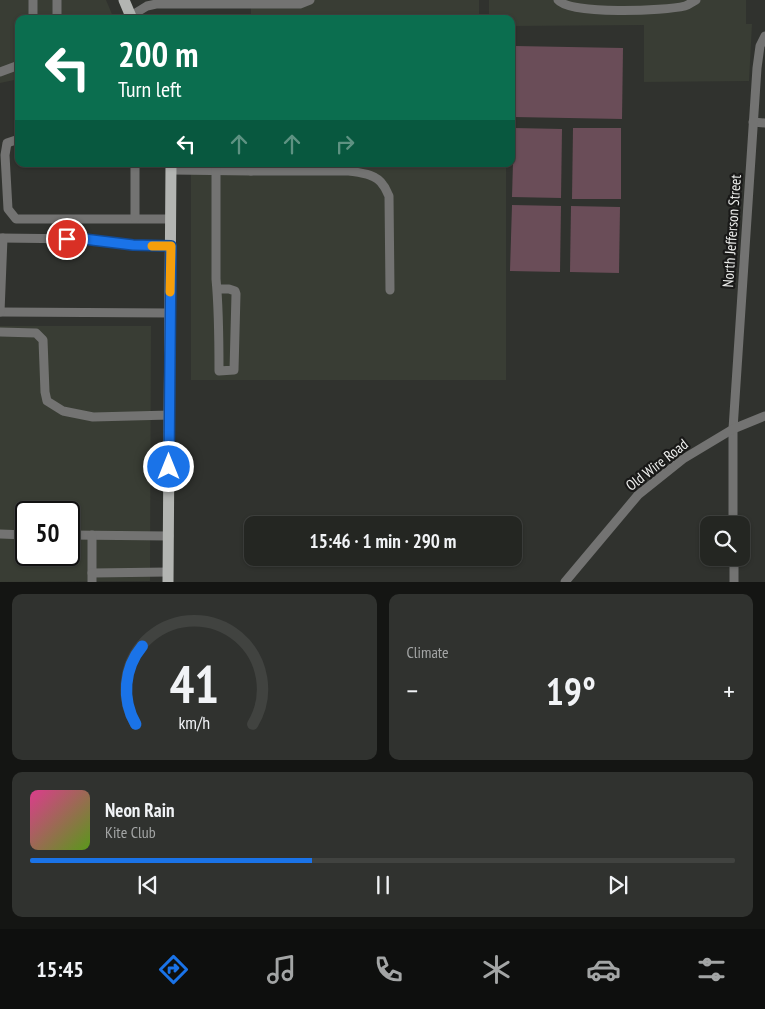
<!DOCTYPE html>
<html lang="en">
<head>
<meta charset="utf-8">
<style>
	body { margin:0; font-family:"PT Sans Narrow",sans-serif; background:#30322f; color:#f1f3f6; height:100vh; display:flex; flex-direction:column; font-size:19px; white-space:nowrap }
	* { box-sizing:border-box; margin:0 }
	p { font-size:16px; color:#a3a5a5 }
	.icon { flex:none; width:28px; height:28px; fill:none; stroke:currentColor; stroke-width:2; stroke-linecap:round; stroke-linejoin:round }
	.map { position:relative; height:582px; overflow:hidden }
	.panel { display:flex; flex-direction:column; gap:12px; padding:12px; background:#141513; flex:1 }
	.panel>* { flex:none }
	.guide { position:absolute; left:15px; top:15px; width:500px; height:152px; border-radius:10px; box-shadow:0 1px 4px #0004,0 0 0 1px #414340; background:#0b6e4f; color:#fff; overflow:hidden }
	.tools { position:absolute; left:700px; top:516px; display:grid; gap:10px }
	.tools a { display:grid; place-items:center; width:50px; height:50px; border-radius:10px; background:#242622; box-shadow:0 1px 4px #0004,0 0 0 1px #414340; font-size:25px }
	.speed { position:absolute; left:15px; top:501px; display:flex; gap:10px; font-size:25px; font-weight:700; text-align:center }
	.speed>* { display:grid; place-content:center; width:65px; height:65px; border-radius:50%; background:#242622; box-shadow:0 1px 4px #0004,0 0 0 1px #414340; line-height:1 }
	.speed .limit { border:2px solid #111; border-radius:8px; background:#fff; color:#111 }
	.pin { position:absolute; display:grid; place-items:center; width:42px; height:42px; color:#fff; margin:-21px; border:2px solid #fff; border-radius:50%; box-shadow:0 1px 5px #0007 }
	.me { position:absolute; width:55px; margin:-28px; rotate:0deg; stroke-linejoin:round; filter:drop-shadow(0 0 4px #0008) }
	.turn { display:flex; align-items:center; gap:18px; height:105px; padding:0 20px; font-size:22px }
	.turn .icon { width:65px; height:65px; stroke-width:2.5 }
	.turn b { display:block; font-size:35px; line-height:42px }
	.lanes { display:flex; align-items:center; height:48px; padding:0 20px; background:#0003; justify-content:center; gap:25px; direction:ltr }
	.lanes .off { opacity:.35 }
	.big { font-size:38px; font-weight:700; line-height:1.1 }
	.panel .widget { flex:1; display:flex; flex-direction:column; justify-content:center; gap:8px; min-width:0; padding:0 18px; border-radius:10px; background:#30322f }
	.panel .dial { align-items:center; gap:0 }
	.dial svg { height:130px; overflow:visible; fill:none; stroke:#414340; stroke-width:7; stroke-linecap:round; text-anchor:middle }
	.dial text { fill:#f1f3f6; stroke:none }
	.song { display:flex; align-items:center; gap:15px }
	.cover { width:60px; height:60px; border-radius:8px; background:linear-gradient(135deg,hsl(330 70% 55%),hsl(90 70% 35%)) }
	.played { height:5px; border-radius:2px; background:linear-gradient(90deg,#1a73e8 40%,#414340 40%) }
	.keys { display:flex; justify-content:space-around; direction:ltr }
	.heat { display:flex; justify-content:space-between; align-items:center; font-size:28px; direction:ltr }
	.panel .tiles { flex:1; display:grid; gap:12px; grid-template-columns:1fr 1fr }
	.widget:last-child { grid-column:span 2 }
	.trip { position:absolute; left:244px; top:516px; width:278px; height:50px; border-radius:10px; background:#242622; box-shadow:0 1px 4px #0004,0 0 0 1px #414340; font-weight:700; line-height:50px; text-align:center }
	.tabs { display:flex; height:80px; justify-content:space-around; align-items:center; background:#0e0f0e; color:#a3a5a5 }
	.tabs .icon { width:35px; height:35px }
	.tabs .current { color:#1a73e8 }
	.tabs b { font-size:22px; color:#f1f3f6 }
	.map>svg:first-child { display:block }
	.built { fill:#393d34; fill-rule:evenodd }
	.green { fill:#6a4d58 }
	.lines { fill:none; stroke-linecap:round; stroke-linejoin:round }
	.minor { stroke:#737372; stroke-width:9 }
	.major { stroke:#b3b5b2; stroke-width:11 }
	.route-casing { stroke:#114b97; stroke-width:12 }
	.route { stroke:#1a73e8; stroke-width:9 }
	.slow { stroke:#f59e0b; stroke-width:9 }
	.labels { text-anchor:middle; stroke-width:4.5; stroke-linejoin:round; paint-order:stroke }
	.street-label { font-size:15px; fill:#eeefed; stroke:#191918 }
</style>
</head>
<body>
<div class="map">
<svg width="765" height="582" viewBox="0 0 765 582">
	<rect width="100%" height="100%" fill="#30322e"/>
	<g class="built">
		<path d="M0,0H106L114,19H19V79L0,83Z"/>
		<path d="M251,0H479V17L251,15Z"/>
		<path d="M489,0H746V24H752L749,81L644,82V25L511,26V19H489Z"/>
		<rect x="191" y="164" width="315" height="216"/>
		<path d="M0,326H151L150,581L0,582ZM26,512H69V555H26Z"/>
	</g>
	<g class="green">
		<path d="M515,46L623,48L622,119L514,117Z"/>
		<path d="M514,128L562,129L561,198L512,197Z"/>
		<path d="M573,128H621V199H572Z"/>
		<path d="M512,205L561,206L560,272L510,271Z"/>
		<path d="M571,206L620,207L619,273L570,272Z"/>
	</g>
	<g class="lines">
		<g class="minor">
			<path d="M558,0C570,15 665,11 685,6C689,5 692,2 696,0"/>
			<path d="M33,19V0"/>
			<path d="M57,19V0"/>
			<path d="M126,19L147,6L156,4H300L310,0"/>
			<path d="M0,72L19,65"/>
			<path d="M753,122L765,123"/>
			<path d="M19,139L7,143L5,155L8,209L16,219H171"/>
			<path d="M135,164V218"/>
			<path d="M171,170L251,171L259,164"/>
			<path d="M216,170V279C219,310 219,340 219,371L234,370L236,294L235,291L229,289H217"/>
			<path d="M251,171H349C361,173 376,174 383,185C386,188 387,193 389,196L390,290"/>
			<path d="M0,238L84,239L133,245L171,246"/>
			<path d="M0,312L170,313"/>
			<path d="M0,312L3,238"/>
			<path d="M0,332L36,333L43,340L45,392L47,401L63,411L93,417L170,415"/>
			<path d="M733,525V429L757,68L760,46L765,36"/>
			<path d="M0,534L26,535"/>
			<path d="M69,535L169,536"/>
			<path d="M92,535V582"/>
			<path d="M734,558V582"/>
			<path d="M92,573L168,572"/>
			<path d="M565,582L638,495L683,459L733,429L765,416"/>
		</g>
		<g class="major">
			<path d="M124,0L132,19"/>
			<path d="M168,582L171,164"/>
		</g>
	</g>
	<g class="lines">
		<g class="route-casing">
			<path id="route" d="M67,239H84L133,245L171,246L169,467"/>
		</g>
		<use href="#route" class="route"/>
		<path class="slow" d="M152,246H171L170,292"/>
	</g>
	<g class="labels">
		<g class="street-label">
			<text transform="translate(732 231) rotate(-86)" y="5">North Jefferson Street</text>
			<text transform="translate(657 465) rotate(-38)" y="5">Old Wire Road</text>
		</g>
	</g>
</svg>
<div class="tools">
<a><svg class="icon" aria-label="search" viewBox="0 0 24 24"><circle cx="10" cy="10" r="6"/><path d="M15 15l6 6"/></svg></a>
</div>
<div class="speed"><div class="limit">50</div></div>
<div class="pin" style="left:67px;top:239px;background:#d93025"><svg class="icon" aria-label="arrive" viewBox="0 0 24 24"><path d="M6 21V4h12l-3 4 3 4H6"/></svg></div>
<svg class="me" style="left:169px;top:467px" viewBox="-20 -20 40 40"><circle r="17" fill="#1a73e8" stroke="#fff" stroke-width="3"/><path d="M0-11L8 9 0 5-8 9z" fill="#fff"/></svg>
<div class="trip">15:46 · 1 min · 290 m</div>
<div class="guide">
<div class="turn"><svg class="icon" aria-label="left" viewBox="0 0 24 24"><path d="M17 20v-9H6M10 6l-5 5 5 5"/></svg><div><b>200 m</b>Turn left</div></div>
<div class="lanes"><svg class="icon" aria-label="left" viewBox="0 0 24 24"><path d="M17 20v-9H6M10 6l-5 5 5 5"/></svg><svg class="icon off" aria-label="ahead" viewBox="0 0 24 24"><path d="M12 20V5M6 11l6-6 6 6"/></svg><svg class="icon off" aria-label="ahead" viewBox="0 0 24 24"><path d="M12 20V5M6 11l6-6 6 6"/></svg><svg class="icon off" aria-label="right" viewBox="0 0 24 24"><path d="M7 20v-9h11M14 6l5 5-5 5"/></svg></div>
</div>
</div>
<section class="panel">
<div class="tiles">
<div class="widget dial"><svg viewBox="0 0 100 80">
<path d="M14 69A42 42 0 1 1 86 69"/>
<path d="M14 69A42 42 0 0 1 18 21" stroke="#1a73e8"/>
<text x="50" y="56" font-size="32" font-weight="700">41</text>
<text x="50" y="72" font-size="11">km/h</text>
</svg></div>
<div class="widget"><p>Climate</p>
<div class="heat"><a>−</a><b class="big">19°</b><a>+</a></div>
</div>
<div class="widget">
<div class="song"><i class="cover"></i><div><b>Neon Rain</b><p>Kite Club</p></div></div>
<div class="played"></div>
<div class="keys"><svg class="icon" aria-label="previous" viewBox="0 0 24 24"><path d="M18 5L8 12l10 7zM5 5v14"/></svg><svg class="icon" aria-label="pause" viewBox="0 0 24 24"><path d="M8 5v14M16 5v14"/></svg><svg class="icon" aria-label="next" viewBox="0 0 24 24"><path d="M6 5l10 7-10 7zM19 5v14"/></svg></div>
</div>
</div>
</section>
<nav class="tabs">
<b>15:45</b>
<svg class="icon current" aria-label="directions" viewBox="0 0 24 24"><path d="M12 3l9 9-9 9-9-9zM9 14v-3h6M13 9l2 2-2 2"/></svg>
<svg class="icon" aria-label="music" viewBox="0 0 24 24"><path d="M9 18V5l10-2v13"/><circle cx="6" cy="18" r="3"/><circle cx="16" cy="16" r="3"/></svg>
<svg class="icon" aria-label="phone" viewBox="0 0 24 24"><path d="M5 4h4l2 5-3 2q2 4 5 5l2-3 5 2v4C11 20 4 13 5 4z"/></svg>
<svg class="icon" aria-label="climate" viewBox="0 0 24 24"><path d="M12 3v18M4 7l16 10M4 17L20 7"/></svg>
<svg class="icon" aria-label="car" viewBox="0 0 24 24"><path d="M5 17H2v-5l4-1 3-4h7l3 4 3 1v5h-3M9 17h6M6 11h13"/><circle cx="7" cy="17" r="2"/><circle cx="17" cy="17" r="2"/></svg>
<svg class="icon" aria-label="filters" viewBox="0 0 24 24"><path d="M4 7h16M4 17h16"/><circle cx="9" cy="7" r="2"/><circle cx="15" cy="17" r="2"/></svg>
</nav>
</body>
</html>
